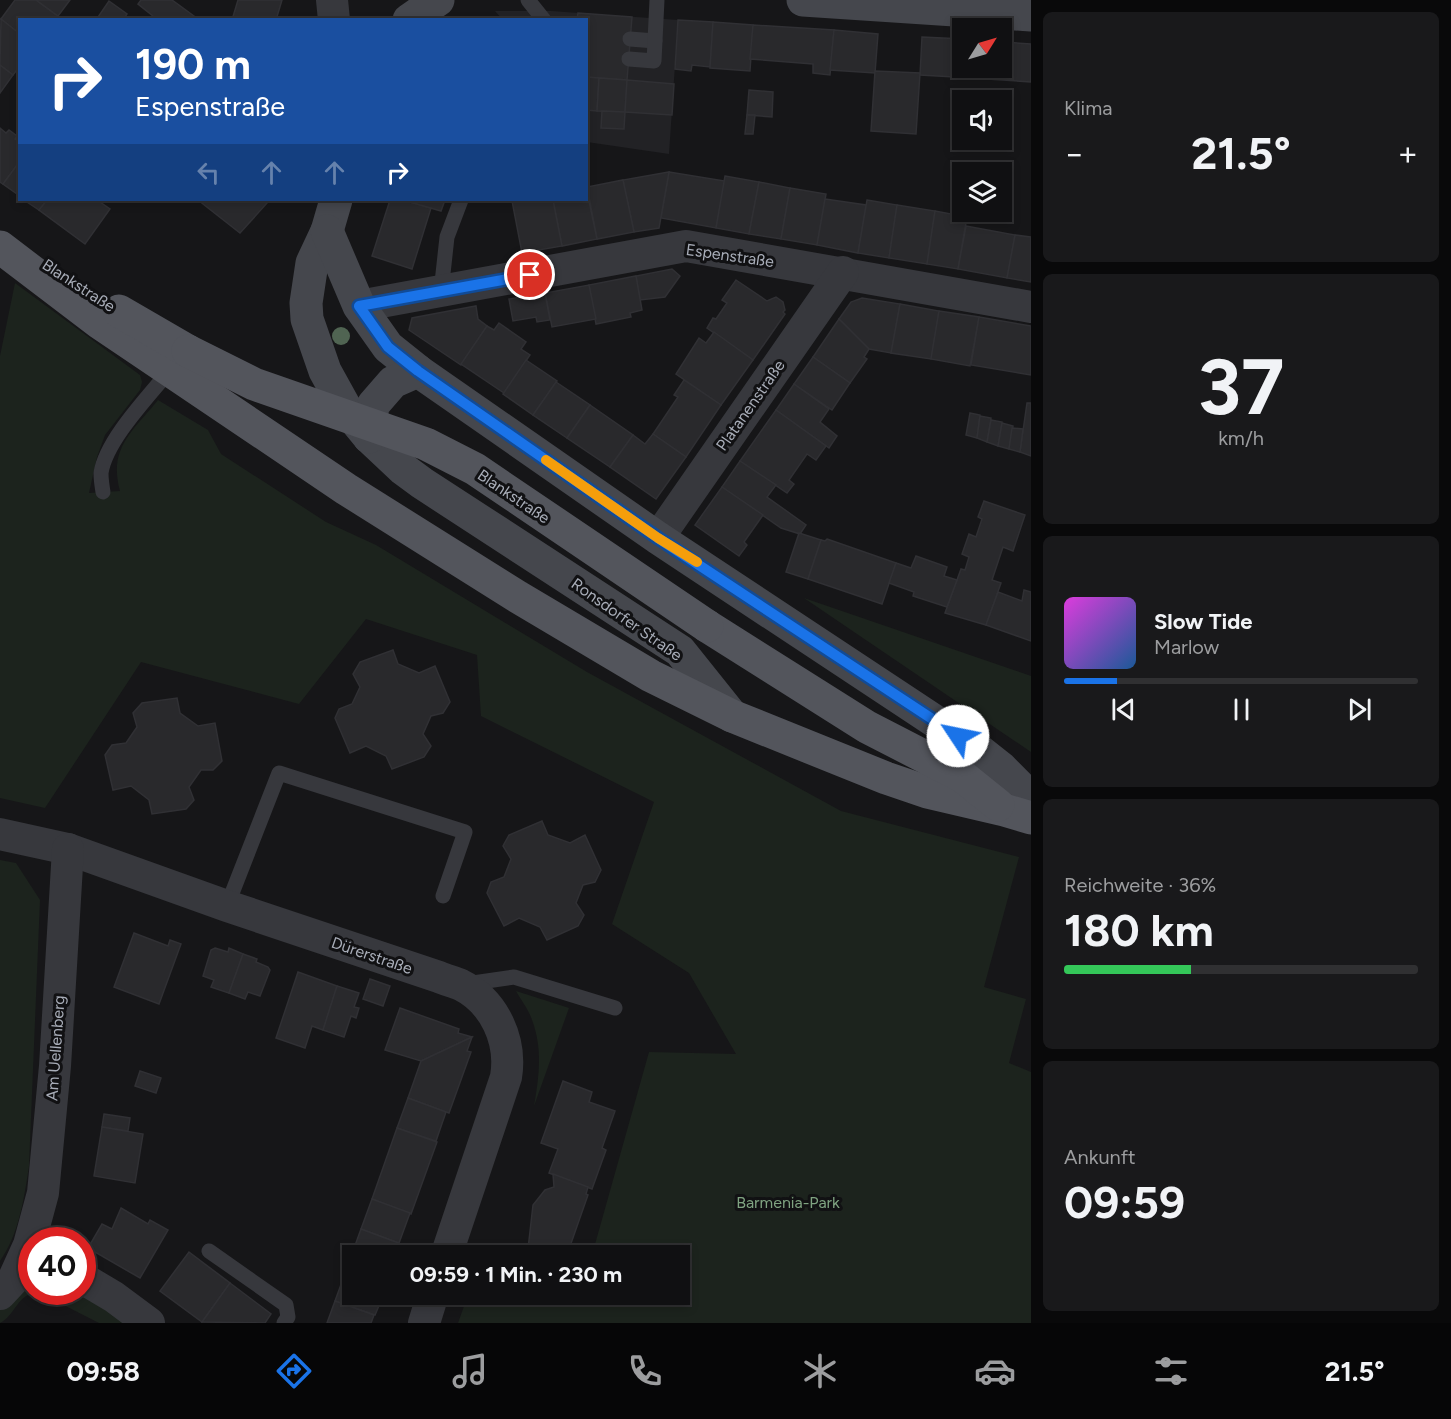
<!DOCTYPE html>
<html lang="de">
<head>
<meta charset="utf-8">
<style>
	body { margin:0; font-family:Figtree,sans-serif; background:#19191b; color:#f1f3f6; height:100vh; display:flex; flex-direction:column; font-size:22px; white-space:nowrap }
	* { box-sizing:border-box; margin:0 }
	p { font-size:20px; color:#9c9d9f }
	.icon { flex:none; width:33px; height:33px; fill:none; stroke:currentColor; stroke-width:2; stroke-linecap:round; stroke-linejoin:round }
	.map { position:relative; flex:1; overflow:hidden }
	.side { display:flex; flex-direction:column; gap:12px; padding:12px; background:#09090a; width:420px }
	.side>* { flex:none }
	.top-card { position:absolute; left:18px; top:18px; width:570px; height:183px; border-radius:0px; box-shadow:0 3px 9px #0003,0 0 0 2px #303032; background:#1a4fa0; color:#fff; overflow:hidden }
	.needle { width:39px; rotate:53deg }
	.controls { position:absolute; left:952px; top:18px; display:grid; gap:12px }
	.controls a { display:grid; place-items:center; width:60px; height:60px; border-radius:0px; background:#101012; box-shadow:0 3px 9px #0003,0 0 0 2px #303032; font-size:30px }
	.speed { position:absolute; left:18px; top:1227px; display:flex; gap:12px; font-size:30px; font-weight:700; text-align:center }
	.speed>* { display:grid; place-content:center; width:78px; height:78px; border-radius:50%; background:#101012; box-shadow:0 3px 9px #0003,0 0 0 2px #303032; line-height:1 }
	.speed .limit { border:9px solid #d22; background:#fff; color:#111 }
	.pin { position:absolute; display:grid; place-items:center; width:51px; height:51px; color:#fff; margin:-26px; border:3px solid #fff; border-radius:50%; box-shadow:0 2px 6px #0007 }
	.me { position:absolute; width:66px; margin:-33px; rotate:304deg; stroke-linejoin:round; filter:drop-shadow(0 0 4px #0008) }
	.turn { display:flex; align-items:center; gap:21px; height:126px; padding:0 18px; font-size:27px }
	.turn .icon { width:78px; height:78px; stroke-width:2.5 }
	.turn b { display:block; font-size:42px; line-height:51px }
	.lanes { display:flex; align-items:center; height:57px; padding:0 18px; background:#0003; justify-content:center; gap:30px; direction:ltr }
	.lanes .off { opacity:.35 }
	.big { font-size:45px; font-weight:700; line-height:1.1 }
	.side .card { flex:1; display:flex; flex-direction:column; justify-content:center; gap:9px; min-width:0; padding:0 21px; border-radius:9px; background:#19191b }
	.side .dial { align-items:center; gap:0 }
	.dial b { font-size:78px; line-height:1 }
	.song { display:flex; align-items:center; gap:18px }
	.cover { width:72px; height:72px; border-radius:9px; background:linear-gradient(135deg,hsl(300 70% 55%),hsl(210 70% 35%)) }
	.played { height:6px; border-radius:3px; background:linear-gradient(90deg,#1a73e8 15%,#303032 15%) }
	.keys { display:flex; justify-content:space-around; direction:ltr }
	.heat { display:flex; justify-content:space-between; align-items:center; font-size:33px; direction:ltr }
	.charge { height:9px; border-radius:4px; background:linear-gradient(90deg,#34c759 36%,#303032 0) }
	.trip { position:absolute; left:342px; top:1245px; width:348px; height:60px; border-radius:0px; background:#101012; box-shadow:0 3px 9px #0003,0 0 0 2px #303032; font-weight:700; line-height:60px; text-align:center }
	.tab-bar { display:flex; height:96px; justify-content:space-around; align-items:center; background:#060607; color:#9c9d9f }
	.tab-bar .icon { width:42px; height:42px }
	.tab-bar .on { color:#1a73e8 }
	.tab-bar b { font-size:27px; color:#f1f3f6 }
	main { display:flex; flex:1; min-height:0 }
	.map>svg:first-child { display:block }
	.built { fill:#222225 }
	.green { fill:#1c231d }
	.building { fill:#29292c; stroke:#303034; stroke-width:1.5 }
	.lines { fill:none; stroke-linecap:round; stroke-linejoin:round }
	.lane { stroke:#37383d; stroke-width:15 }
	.street { stroke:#37383d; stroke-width:32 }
	.secondary { stroke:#45474d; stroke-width:33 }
	.primary { stroke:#53555c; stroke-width:33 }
	.primary-bridge { stroke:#53555c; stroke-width:33 }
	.tree { fill:#506452 }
	.route-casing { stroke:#114b97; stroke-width:15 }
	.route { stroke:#1a73e8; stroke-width:10 }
	.slow { stroke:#f59e0b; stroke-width:10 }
	.labels { text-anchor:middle; stroke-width:6; stroke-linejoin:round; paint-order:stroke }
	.street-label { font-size:16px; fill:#a8adb8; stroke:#111113 }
	.park-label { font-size:16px; fill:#7fa381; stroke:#111113 }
</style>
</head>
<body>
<main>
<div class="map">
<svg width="1031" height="1323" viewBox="0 0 1031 1323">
	<rect width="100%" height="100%" fill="#161618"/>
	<path class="built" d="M495,11H551L678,20L669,154L587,142L586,20L502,19Z"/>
	<g class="green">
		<path d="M15,283L140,375L142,382L140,390L105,435L97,457L89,493L120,491C108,448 133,431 158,400L208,430L221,454L326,522L376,545L587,672L841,811L1019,857L984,987L1026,999L1009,1063L1031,1072V1323H458L468,1295H558L580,1302L582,1295L680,1294V1256L592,1255L649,1052L736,1054L689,973L612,924L654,802L481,716L477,655L366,619L299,704L141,662L45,808L0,798V356Z"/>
		<path d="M804,598L1031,676V752Z"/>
		<path d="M0,860L16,863L40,900L29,1166C24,1199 19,1234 0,1261Z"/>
		<path d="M516,991L569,1008L534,1106C539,1077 543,1049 532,1020C529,1010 521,1000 516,991Z"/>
		<path d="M31,1276L32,1292H82L133,1323H99L40,1293C19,1290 16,1315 0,1323V1309Z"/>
	</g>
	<g class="building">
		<path d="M15,0H36L63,20H20V34L1,19Z"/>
		<path d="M36,0H70L58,16Z"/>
		<path d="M141,0H172L198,19L158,20L138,4Z"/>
		<path d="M238,0H282L276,20H232Z"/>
		<path d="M109,1L127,14L123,20H96Z"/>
		<path d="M578,13L632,17L627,80L586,77V20H577Z"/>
		<path d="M1,19L20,34V66L13,75L0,65Z"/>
		<path d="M678,20L713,22L710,67L692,65L691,71L675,69Z"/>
		<path d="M713,22L753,25L750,71L710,68Z"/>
		<path d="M753,25L834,30L830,75L813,73V64L750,59Z"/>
		<path d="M834,30L878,34L875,73L830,70Z"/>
		<path d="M922,37L963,39V68H973L972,78L920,75Z"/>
		<path d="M1002,42L1031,44V82L972,78L973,68H1002Z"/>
		<path d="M0,65L13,75L0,93Z"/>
		<path d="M875,71L920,73L916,134L871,131Z"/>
		<path d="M586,77L599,78L597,111L586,110Z"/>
		<path d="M599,78L627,80L625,112L597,111Z"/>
		<path d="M627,80L674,84L672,115L625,112Z"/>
		<path d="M749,90L773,92L772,117L747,115Z"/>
		<path d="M602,111L625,112L624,129L601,128Z"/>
		<path d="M747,115H755L753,134H745Z"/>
		<path d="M0,128L6,133L9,130L17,136L15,139L20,142V161L3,184L0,182Z"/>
		<path d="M20,161V196L3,184Z"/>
		<path d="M669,172L725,181L716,228L661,218Z"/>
		<path d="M669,172L659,228L634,232L623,180Z"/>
		<path d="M725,176L759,182L749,234L716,228Z"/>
		<path d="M623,180L634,232L597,239L587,187Z"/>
		<path d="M759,182L790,188L781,239L749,234Z"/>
		<path d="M586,187L597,239L562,246L553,200H586Z"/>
		<path d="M790,188L826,194L817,245L781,239Z"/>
		<path d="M825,199L866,205L858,253L817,245Z"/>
		<path d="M24,200H47L39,210Z"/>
		<path d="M47,200H97L110,209L85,244L39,210Z"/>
		<path d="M198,200H265L268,202L240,233Z"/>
		<path d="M390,200H403L431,208L412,269L372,256Z"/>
		<path d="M403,200H445L441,211Z"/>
		<path d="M519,200H553L562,246L522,253L512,201Z"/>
		<path d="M867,200L897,205L889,258L858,253Z"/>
		<path d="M897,205L935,211L927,264L889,258Z"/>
		<path d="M935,211L967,217L958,269L927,264Z"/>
		<path d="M966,226L1015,235L1007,278L958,269Z"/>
		<path d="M1015,235L1031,237V282L1007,278Z"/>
		<path d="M672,269L680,276L665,297L640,300L636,276Z"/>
		<path d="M636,276L642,310L630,313L631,317L596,324L589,285Z"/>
		<path d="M736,280L767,301L776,297L783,302L785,310L783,312L785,314L753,360L707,328L713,318L716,319L727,303L722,300Z"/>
		<path d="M589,285L596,319L552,327L545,293Z"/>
		<path d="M545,293L550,320L537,322L536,317L513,321L509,299Z"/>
		<path d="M862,298L900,304L891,353L869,349L839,319L851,302Z"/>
		<path d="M900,304L939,311L931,359L891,353Z"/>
		<path d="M476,306L478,319L487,326L461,365L409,330L412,318Z"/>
		<path d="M939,311L979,317L970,366L931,359Z"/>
		<path d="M979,317L1031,326V375L971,365Z"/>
		<path d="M839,319L869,349L864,357L867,359L850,383L813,357Z"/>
		<path d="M499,323L526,342L521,349L530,355L504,393L461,364L487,326L494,330Z"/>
		<path d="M714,332L753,360L721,405L676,374L699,338L706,343Z"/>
		<path d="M813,357L850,383L832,410L794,384Z"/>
		<path d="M526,360L557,381L533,415L503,394Z"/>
		<path d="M684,380L721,405L686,457L653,434L678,397L674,395Z"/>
		<path d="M556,382L590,405L567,438L533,415Z"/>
		<path d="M794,384L829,409L820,422L837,436L829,448L776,410Z"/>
		<path d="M1027,403H1031V456L1020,452Z"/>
		<path d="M590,405L633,435L610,467L567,438Z"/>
		<path d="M776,410L826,446L816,460L807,454L789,480L794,484L787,493L740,461Z"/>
		<path d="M970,413L980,415L977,438L966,435Z"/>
		<path d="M980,416L991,418L987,442L977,438Z"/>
		<path d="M991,420L1002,422L998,446L987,442Z"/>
		<path d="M1002,423L1013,426L1009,449L998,446Z"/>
		<path d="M1012,428L1023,429L1020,452L1009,449Z"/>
		<path d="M653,434L686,457L656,499L610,467L633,435L645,444Z"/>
		<path d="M740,461L776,485L767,497L806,525L800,534L781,528L722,487Z"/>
		<path d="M722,487L763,515L744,542L747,545L739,556L695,525Z"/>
		<path d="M984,501L1025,515L1013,551L1003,547L992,580L1001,583L986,625L945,613L961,569L965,570L969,557L962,554L969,534L976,537L982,519L978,517Z"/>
		<path d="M799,533L821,540L808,579L786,572Z"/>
		<path d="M827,539L896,563L882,604L808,579L821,540L825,541Z"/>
		<path d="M916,556L947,567L944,576L957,580L947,607L913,596L914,592L889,583L896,563L911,568Z"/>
		<path d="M1024,590L1031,592V641L986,625L998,592L1022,601Z"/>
		<path d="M393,650L398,664L419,673L435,666L450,702L443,713L431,716L423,734L431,746L424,757L392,769L386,756L366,746L350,753L335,718L339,709L352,704L360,687L353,674L360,662Z"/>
		<path d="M177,698L180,713L198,726L215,723L222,761L213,770H201L189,787L194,800L186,809L152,814L149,800L131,786L113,790L105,755L112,745L126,743L137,727L133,713L142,703Z"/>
		<path d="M542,821L548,835L570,843L585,835L601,870L595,882L583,885L576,903L584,915L578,926L547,940L540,927L519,918L504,926L487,893L491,882L504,877L511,859L503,846L509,835Z"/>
		<path d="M134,933L168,946L170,940L181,944L159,1004L114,987Z"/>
		<path d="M215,948L228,952L229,948L243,954L229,993L211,987L214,980L203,976L211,950Z"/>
		<path d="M243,954L257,959L256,962L268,967L270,970L260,996L248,992L245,999L229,993Z"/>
		<path d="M298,972L337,986L323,1030L312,1026L305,1048L276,1038Z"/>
		<path d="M370,979L390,986L383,1006L363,999Z"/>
		<path d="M337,986L359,993L354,1007L359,1008L356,1018L351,1016L344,1037L323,1030Z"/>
		<path d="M400,1008L459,1029L458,1033L472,1037L421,1061L385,1050Z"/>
		<path d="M472,1037L467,1051L471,1052L449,1113L408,1098L421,1061Z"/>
		<path d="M140,1071L161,1078L156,1093L135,1086Z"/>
		<path d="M563,1081L592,1092L589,1102L615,1111L602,1148L606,1150L592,1189L549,1173L558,1149L541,1143Z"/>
		<path d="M408,1098L446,1112L436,1141L397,1128Z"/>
		<path d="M104,1114L130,1118L128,1131L102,1127Z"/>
		<path d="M102,1127L143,1134L135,1183L94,1176Z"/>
		<path d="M397,1128L437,1142L411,1214L372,1199Z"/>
		<path d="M553,1174L588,1187L586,1194L588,1195L568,1252L528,1249L533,1205L545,1190L554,1187Z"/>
		<path d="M372,1199L410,1213L399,1243L361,1229Z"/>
		<path d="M121,1208L148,1224L150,1220L168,1230L140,1278L88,1248L102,1224L112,1229Z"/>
		<path d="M361,1229L401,1244L396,1256H352V1294H384L375,1315L335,1301Z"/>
		<path d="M189,1252L230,1283L202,1322L160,1291Z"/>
		<path d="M230,1283L271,1314L265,1323L202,1322Z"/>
		<path d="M335,1301L374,1315L371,1323H327Z"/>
	</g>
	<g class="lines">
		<g class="lane">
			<path d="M528,0L544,20"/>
			<path d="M630,39L655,41"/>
			<path d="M629,59L654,61L657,0"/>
			<path d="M441,292L447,237L461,200"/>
			<path d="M103,492C102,486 101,479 101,473C106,440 149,396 170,370"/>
			<path d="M227,906L279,773L465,832L443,896"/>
			<path d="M466,984L514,977L615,1008"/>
			<path d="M209,1251L286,1305L288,1317L284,1323"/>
		</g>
		<g class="street">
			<path d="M332,0L334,20"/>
			<path d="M359,306L686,246L1031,307"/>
			<path d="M658,538L843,272"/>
			<path d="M0,834L68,849L227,906L439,977C446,980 454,982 461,985C495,1002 512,1041 506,1077L446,1256"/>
			<path d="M82,1278L114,1297L149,1323"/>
			<path d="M0,1294L13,1280L29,1245L43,1193L55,1066L68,849"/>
			<path d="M424,1323L433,1294"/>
		</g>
		<g class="secondary">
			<path d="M803,0L1031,15"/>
			<path d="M409,20L438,0"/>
			<path d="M336,200L327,231L312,263L306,303L307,319L325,371L346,409L369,437L403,469L422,483L680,651L732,716"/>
			<path d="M327,231L359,306L388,347L418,371L658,538L977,749L1001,768L1031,798"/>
			<path d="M369,437L373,405L393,382L418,371"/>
		</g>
		<g class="primary">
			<path d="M0,247L100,323L346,489L518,597L651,676L732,716L886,778L927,792L1004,810L1031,818"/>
			<path d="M119,311L188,351"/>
			<path d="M707,626L867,727L962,776L998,805"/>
		</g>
		<path class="primary-bridge" d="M188,351L254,384L426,444L475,469L707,626"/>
	</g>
	<circle class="tree" cx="341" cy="336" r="9"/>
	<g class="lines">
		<g class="route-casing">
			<path id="route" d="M530,275L359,306L388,347L418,371L658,538L958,736"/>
		</g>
		<use href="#route" class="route"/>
		<path class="slow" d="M546,460L658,538L697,562"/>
	</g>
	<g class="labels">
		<g class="street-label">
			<text transform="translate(730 255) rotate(8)" y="6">Espenstraße</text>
			<text transform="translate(79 285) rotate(33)" y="6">Blankstraße</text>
			<text transform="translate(750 405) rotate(-55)" y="6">Platanenstraße</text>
			<text transform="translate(514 496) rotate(34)" y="6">Blankstraße</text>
			<text transform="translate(627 619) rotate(35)" y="6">Ronsdorfer Straße</text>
			<text transform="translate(372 955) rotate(19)" y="6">Dürerstraße</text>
			<text transform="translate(55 1048) rotate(-86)" y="6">Am Uellenberg</text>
		</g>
		<g class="park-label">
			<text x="788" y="1208">Barmenia-Park</text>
		</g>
	</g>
</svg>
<div class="controls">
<a><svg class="needle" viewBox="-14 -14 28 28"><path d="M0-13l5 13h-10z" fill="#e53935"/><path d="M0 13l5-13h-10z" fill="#9c9d9f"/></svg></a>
<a><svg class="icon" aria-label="sound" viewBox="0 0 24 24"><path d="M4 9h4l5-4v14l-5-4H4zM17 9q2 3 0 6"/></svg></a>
<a><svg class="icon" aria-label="layers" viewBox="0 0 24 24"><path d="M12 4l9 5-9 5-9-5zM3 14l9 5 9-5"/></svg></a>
</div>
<div class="speed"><div class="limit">40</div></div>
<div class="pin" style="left:530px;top:275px;background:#d93025"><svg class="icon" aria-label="arrive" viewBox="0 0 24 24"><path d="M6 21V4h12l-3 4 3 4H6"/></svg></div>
<svg class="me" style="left:958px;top:736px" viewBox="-20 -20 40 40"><circle r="19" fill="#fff"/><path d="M0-13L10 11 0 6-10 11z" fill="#1a73e8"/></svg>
<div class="trip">09:59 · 1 Min. · 230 m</div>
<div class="top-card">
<div class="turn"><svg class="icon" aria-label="right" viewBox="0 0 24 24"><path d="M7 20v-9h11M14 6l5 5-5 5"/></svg><div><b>190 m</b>Espenstraße</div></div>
<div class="lanes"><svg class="icon off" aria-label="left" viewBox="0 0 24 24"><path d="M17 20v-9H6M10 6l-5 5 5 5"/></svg><svg class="icon off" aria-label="ahead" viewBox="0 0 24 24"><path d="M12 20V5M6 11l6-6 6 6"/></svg><svg class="icon off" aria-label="ahead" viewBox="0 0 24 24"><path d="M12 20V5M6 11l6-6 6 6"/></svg><svg class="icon" aria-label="right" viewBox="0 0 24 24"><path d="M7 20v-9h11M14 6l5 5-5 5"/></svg></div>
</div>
</div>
<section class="side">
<div class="card"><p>Klima</p>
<div class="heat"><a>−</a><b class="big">21.5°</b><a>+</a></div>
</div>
<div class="card dial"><b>37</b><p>km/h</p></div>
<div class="card">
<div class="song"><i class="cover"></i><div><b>Slow Tide</b><p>Marlow</p></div></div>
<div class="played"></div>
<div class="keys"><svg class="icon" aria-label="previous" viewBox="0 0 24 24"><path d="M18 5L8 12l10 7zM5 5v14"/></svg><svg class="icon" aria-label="pause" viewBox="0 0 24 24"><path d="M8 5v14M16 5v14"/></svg><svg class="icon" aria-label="next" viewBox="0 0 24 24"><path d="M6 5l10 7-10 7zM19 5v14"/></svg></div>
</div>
<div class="card"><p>Reichweite · 36%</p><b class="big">180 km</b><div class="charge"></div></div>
<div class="card"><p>Ankunft</p><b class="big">09:59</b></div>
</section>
</main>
<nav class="tab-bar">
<b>09:58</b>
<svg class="icon on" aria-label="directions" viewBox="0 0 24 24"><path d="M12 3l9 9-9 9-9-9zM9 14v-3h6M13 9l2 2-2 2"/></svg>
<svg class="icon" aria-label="music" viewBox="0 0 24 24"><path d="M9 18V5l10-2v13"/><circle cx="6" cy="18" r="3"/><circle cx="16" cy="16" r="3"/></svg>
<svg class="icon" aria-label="phone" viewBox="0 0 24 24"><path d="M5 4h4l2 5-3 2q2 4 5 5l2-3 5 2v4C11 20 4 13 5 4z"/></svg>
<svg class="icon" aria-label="climate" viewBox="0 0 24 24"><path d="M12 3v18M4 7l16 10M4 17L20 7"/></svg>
<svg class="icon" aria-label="car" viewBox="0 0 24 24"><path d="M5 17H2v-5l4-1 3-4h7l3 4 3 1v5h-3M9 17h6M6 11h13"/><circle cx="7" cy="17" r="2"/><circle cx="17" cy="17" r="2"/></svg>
<svg class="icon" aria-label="filters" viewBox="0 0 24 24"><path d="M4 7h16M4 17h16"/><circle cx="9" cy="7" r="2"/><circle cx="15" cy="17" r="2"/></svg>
<b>21.5°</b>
</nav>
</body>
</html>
